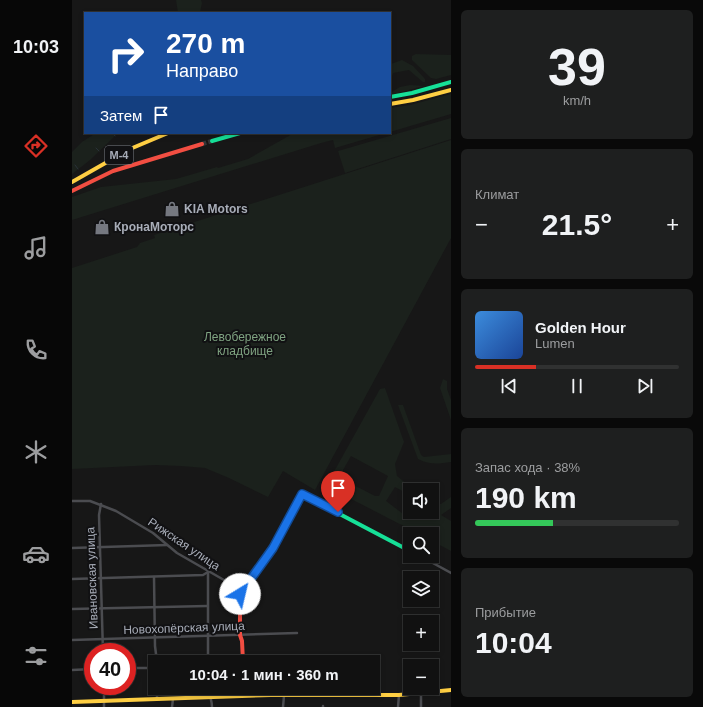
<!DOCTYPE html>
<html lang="ru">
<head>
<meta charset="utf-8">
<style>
	body { margin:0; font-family:Arial,sans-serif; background:#1e1f1f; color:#f1f3f6; height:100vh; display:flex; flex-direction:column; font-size:15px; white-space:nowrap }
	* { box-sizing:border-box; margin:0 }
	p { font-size:13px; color:#9c9d9f }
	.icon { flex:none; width:22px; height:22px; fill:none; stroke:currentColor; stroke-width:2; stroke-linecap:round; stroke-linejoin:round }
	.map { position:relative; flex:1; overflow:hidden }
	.sheet { display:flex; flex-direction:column; gap:10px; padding:10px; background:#090909; width:252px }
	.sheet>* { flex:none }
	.hud { position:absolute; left:12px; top:12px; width:307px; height:122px; border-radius:0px; box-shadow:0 2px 6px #0003,0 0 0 1px #303131; background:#1a4fa0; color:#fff; overflow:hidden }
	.tools { position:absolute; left:331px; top:483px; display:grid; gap:8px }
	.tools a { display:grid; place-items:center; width:36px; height:36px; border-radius:0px; background:#111; box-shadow:0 2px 6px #0003,0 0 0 1px #303131; font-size:20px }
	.speed { position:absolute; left:12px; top:643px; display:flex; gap:8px; font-size:20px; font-weight:700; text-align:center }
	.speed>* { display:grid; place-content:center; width:52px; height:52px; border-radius:50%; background:#111; box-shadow:0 2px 6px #0003,0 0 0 1px #303131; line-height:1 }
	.speed .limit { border:6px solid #d22; background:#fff; color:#111 }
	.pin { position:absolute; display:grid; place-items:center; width:34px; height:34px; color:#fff; margin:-41px -17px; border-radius:50% 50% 50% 0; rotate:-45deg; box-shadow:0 0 4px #0007 }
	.pin .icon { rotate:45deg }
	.me { position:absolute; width:44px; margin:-22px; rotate:36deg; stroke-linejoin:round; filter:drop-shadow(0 0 3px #0008) }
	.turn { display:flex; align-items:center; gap:14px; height:84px; padding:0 16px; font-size:18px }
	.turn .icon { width:52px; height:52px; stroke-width:2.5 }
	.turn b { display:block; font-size:28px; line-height:34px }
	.then { display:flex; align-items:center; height:38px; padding:0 16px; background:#0003; gap:8px; font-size:15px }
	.big { font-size:30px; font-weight:800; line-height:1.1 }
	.sheet .tile { flex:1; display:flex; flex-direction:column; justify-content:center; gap:6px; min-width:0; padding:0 14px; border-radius:6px; background:#1e1f1f }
	.sheet .dial { align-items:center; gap:0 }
	.dial b { font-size:52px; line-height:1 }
	.song { display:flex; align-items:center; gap:12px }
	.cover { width:48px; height:48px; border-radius:6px; background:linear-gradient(135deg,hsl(210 70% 55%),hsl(220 70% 35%)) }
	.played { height:4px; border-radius:2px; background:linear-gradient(90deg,#d93025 30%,#303131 30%) }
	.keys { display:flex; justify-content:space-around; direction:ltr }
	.heat { display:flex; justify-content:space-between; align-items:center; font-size:22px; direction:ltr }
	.charge { height:6px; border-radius:3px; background:linear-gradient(90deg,#34c759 38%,#303131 0) }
	.trip { position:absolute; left:76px; top:655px; width:232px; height:40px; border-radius:0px; background:#111; box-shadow:0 2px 6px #0003,0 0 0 1px #303131; font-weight:800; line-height:40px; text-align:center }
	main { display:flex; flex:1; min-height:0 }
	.dock { display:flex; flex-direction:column; width:72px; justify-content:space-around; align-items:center; background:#070707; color:#9c9d9f }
	.dock .icon { width:28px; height:28px }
	.dock .current { color:#d93025 }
	.dock b { font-size:18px; color:#f1f3f6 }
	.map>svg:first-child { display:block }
	.green { fill:#1b211c; fill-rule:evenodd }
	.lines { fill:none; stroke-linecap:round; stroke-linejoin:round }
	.stream { stroke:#2a3239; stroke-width:1 }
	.highway-tunnel { stroke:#343537; stroke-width:4.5; stroke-dasharray:4.5 2; stroke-linecap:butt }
	.street { stroke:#4b4c50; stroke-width:2.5 }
	.fast { stroke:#16e098; stroke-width:4 }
	.slow { stroke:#ffcf43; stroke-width:4 }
	.jam { stroke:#f24e42; stroke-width:4 }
	.route-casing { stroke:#114b97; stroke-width:10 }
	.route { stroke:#1a73e8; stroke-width:7 }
	.labels { text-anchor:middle; stroke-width:4; stroke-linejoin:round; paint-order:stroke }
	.shield { fill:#111113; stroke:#7b7e86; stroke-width:1 }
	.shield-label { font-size:11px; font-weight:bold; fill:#a8adb8 }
	.poi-label { font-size:12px; font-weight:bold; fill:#a8adb8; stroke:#111113; text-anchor:start }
	.park-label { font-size:12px; fill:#7fa381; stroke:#111113 }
	.street-label { font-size:12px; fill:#a8adb8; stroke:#111113 }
</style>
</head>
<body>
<main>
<nav class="dock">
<b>10:03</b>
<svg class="icon current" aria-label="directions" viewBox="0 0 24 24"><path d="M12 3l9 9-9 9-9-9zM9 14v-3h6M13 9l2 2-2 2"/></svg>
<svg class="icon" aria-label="music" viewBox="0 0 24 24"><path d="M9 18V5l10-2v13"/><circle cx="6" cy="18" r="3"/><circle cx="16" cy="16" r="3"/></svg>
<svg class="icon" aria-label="phone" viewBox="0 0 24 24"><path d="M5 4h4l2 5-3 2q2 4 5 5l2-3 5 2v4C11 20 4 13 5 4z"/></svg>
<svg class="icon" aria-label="climate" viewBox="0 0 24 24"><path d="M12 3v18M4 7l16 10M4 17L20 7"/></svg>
<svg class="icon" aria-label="car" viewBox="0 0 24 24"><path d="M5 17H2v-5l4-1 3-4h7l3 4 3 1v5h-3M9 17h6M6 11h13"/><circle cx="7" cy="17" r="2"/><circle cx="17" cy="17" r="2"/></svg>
<svg class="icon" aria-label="filters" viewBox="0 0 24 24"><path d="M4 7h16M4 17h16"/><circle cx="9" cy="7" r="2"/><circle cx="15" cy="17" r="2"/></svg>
</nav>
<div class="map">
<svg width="379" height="707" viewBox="0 0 379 707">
	<rect width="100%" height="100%" fill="#171717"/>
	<g class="green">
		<path d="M104,0H129L130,3L128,12L129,13H106Z"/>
		<path d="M344,54L379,55V75L364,79L359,78L340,60V56Z"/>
		<path d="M330,60L341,66L353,79V82H351L337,70L321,73L318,84L319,64Z"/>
		<path d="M338,85L352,86L318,95V93L328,87Z"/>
		<path d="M379,94V114L318,132V108L338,105Z"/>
		<path d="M379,118V139L273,173L266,151Z"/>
		<path d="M24,133H46L18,160L0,174V152L10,142Z"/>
		<path d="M222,133H314L263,148L261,140L249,143L0,220V197L29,187L104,179L145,167L146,168L176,159Z"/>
		<path d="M379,140V238L243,490L211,471L196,497L157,478L133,468L109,466L83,465L0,469V268L65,247L68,243L83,238L82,235Z"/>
		<path d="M371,379L375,381V389L379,400V420L368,388Z"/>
		<path d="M313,388L332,442L323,464L325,476L342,490H338V495L323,487L314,501L339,520H345L349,512H360V504H369L379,497V508L369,515L379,521V551L360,541V534H347L254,486L308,389ZM279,456L316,476L307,496H303L274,481L271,470Z"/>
		<path d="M326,405H331L349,455L352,457L379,454V462C366,464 358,465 346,459Z"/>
	</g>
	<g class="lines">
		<g class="stream">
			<path d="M41,133L43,136"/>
			<path d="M24,148L27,151"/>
			<path d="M3,165L6,169"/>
		</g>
		<path class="highway-tunnel" d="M130,144L140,141"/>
		<g class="street">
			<path d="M0,501H18L44,511L81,533L105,553L185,599"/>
			<path d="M29,504L27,515L31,652"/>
			<path d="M0,548L95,545"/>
			<path d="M348,556L379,573"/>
			<path d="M136,572V662"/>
			<path d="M82,577L83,646L85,662"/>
			<path d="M0,579L131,575L136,572"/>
			<path d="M0,609L135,606"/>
			<path d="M0,640L225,633"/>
			<path d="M55,668H83"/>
			<path d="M0,670L21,669"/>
			<path d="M32,686V707"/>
			<path d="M85,688V699"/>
			<path d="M137,688C137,695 140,700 140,707"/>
			<path d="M172,688L174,696"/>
			<path d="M349,693V707"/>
			<path d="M100,707L101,699"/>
			<path d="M211,707L212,696"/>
			<path d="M251,707V706"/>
			<path d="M326,707L327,695"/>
		</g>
		<g class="fast">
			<path d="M318,97L340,93L379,82"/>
			<path d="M140,141L168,133"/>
			<path d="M241,500L338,551"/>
		</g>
		<g class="slow">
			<path d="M318,104L341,100L379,90"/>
			<path d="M0,182L58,149L96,133"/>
			<path d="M0,702L199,695H327L379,690"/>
		</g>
		<g class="jam">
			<path d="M0,191L41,171L130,144"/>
			<path d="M171,662L170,641L168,635V594L201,548L230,494L241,500"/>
		</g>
	</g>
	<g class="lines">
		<g class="route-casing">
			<path id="route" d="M168,594L201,548L230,494L266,512"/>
		</g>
		<use href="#route" class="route"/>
	</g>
	<defs>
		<g id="shop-bare" transform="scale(1.2)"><path d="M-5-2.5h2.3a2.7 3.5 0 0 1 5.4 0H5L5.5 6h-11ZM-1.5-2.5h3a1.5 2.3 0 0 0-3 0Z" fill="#757880" stroke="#111113" stroke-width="2.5" paint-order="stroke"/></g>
	</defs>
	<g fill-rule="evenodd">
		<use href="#shop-bare" x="100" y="209"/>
		<use href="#shop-bare" x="30" y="227"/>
	</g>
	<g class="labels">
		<rect class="shield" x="33" y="146" width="28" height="18" rx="3"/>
		<g class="shield-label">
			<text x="47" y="159">М-4</text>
		</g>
		<g class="poi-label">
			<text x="112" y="213">KIA Motors</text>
			<text x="42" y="231">КронаМоторс</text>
		</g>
		<g class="park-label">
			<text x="173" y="341">Левобережное<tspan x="173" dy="14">кладбище</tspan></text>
		</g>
		<g class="street-label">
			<text transform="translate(112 544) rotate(34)" y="4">Рижская улица</text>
			<text transform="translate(20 578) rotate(-92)" y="4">Ивановская улица</text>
			<text transform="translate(112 628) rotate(-2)" y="4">Новохопёрская улица</text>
		</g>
	</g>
</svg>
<div class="tools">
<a><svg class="icon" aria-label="sound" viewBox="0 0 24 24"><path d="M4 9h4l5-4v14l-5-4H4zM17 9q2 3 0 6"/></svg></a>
<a><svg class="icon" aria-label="search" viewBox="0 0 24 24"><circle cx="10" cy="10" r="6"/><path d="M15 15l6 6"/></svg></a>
<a><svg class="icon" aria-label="layers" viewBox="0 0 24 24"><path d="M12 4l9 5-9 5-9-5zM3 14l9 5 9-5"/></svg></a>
<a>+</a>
<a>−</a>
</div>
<div class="speed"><div class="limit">40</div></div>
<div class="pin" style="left:266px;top:512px;background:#d93025"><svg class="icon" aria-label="arrive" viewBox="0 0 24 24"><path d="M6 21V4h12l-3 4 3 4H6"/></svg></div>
<svg class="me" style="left:168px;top:594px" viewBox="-20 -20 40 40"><circle r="19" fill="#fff"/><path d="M0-13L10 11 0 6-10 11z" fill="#1a73e8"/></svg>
<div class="trip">10:04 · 1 мин · 360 m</div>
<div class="hud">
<div class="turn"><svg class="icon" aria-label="right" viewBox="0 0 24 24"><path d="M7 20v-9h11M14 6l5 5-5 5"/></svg><div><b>270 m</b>Направо</div></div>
<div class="then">Затем<svg class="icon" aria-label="arrive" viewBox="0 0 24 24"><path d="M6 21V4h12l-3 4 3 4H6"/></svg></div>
</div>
</div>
<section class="sheet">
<div class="tile dial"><b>39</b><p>km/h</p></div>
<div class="tile"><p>Климат</p>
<div class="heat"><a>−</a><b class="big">21.5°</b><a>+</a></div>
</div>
<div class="tile">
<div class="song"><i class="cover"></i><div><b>Golden Hour</b><p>Lumen</p></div></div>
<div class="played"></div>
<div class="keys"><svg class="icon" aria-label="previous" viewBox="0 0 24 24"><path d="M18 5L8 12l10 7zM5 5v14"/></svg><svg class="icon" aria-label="pause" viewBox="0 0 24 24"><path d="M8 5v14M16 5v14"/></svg><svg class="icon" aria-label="next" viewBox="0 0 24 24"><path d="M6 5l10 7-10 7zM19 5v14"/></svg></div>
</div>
<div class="tile"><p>Запас хода · 38%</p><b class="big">190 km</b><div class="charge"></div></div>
<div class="tile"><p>Прибытие</p><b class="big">10:04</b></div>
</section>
</main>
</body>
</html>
